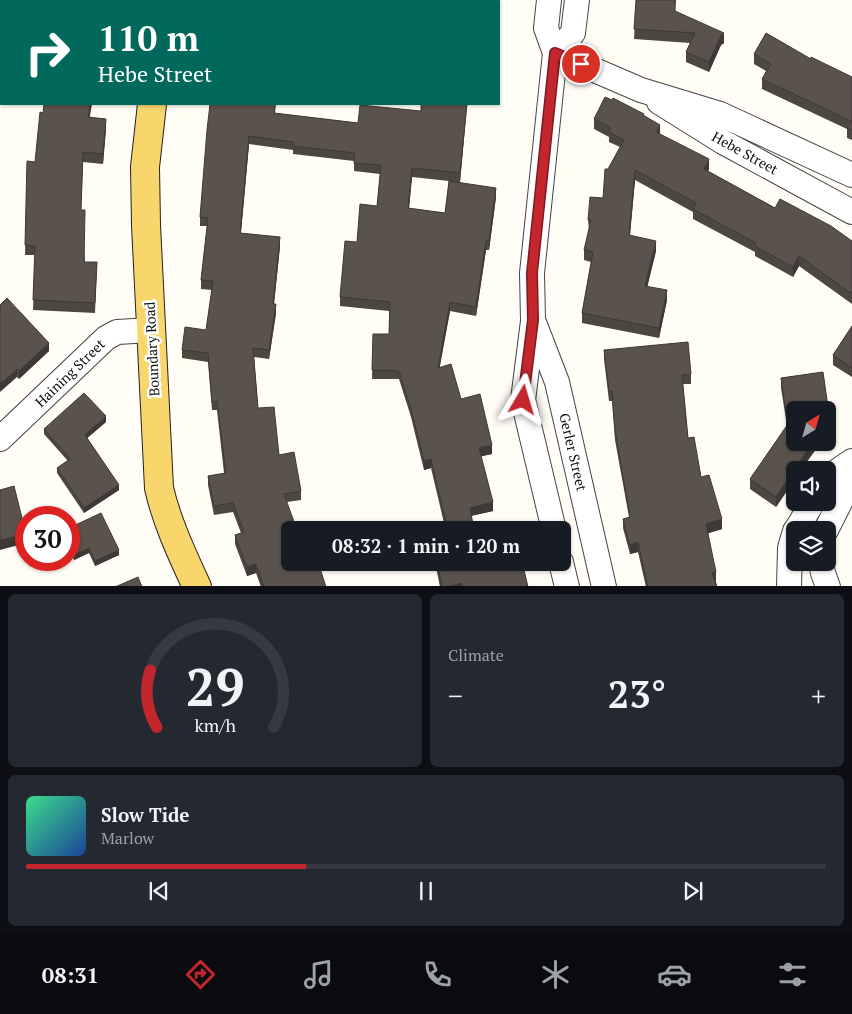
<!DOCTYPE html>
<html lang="en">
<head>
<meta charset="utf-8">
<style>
	body { margin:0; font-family:"PT Serif",serif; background:#242831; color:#f1f3f6; height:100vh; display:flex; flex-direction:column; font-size:19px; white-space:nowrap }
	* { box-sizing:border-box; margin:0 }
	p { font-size:16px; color:#9ea1a6 }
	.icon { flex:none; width:28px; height:28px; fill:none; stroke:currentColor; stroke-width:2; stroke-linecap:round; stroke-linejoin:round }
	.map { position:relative; height:586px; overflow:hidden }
	.sheet { display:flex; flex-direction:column; gap:8px; padding:8px; background:#0d0f14; flex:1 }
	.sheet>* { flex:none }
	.guide { position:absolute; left:0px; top:0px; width:500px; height:105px; box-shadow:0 1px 4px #0004; background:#00695c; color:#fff; overflow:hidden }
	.needle { width:32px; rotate:37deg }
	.tools { position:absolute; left:786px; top:401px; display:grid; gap:10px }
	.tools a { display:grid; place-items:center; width:50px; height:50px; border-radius:8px; background:#171b24; box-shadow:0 1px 4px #0004; font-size:25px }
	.speed { position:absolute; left:15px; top:506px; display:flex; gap:10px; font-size:25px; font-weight:700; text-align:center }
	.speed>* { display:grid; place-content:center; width:65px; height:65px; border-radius:50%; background:#171b24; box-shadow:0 1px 4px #0004; line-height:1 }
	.speed .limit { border:8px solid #d22; background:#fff; color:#111 }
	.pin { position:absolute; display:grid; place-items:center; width:42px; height:42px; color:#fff; margin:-21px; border:2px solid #fff; border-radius:50%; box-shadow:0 1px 5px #0007 }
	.me { position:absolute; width:55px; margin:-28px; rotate:7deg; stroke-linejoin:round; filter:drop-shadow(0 0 4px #0008) }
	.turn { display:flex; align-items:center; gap:18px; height:105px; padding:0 15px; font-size:22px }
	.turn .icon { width:65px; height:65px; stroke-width:2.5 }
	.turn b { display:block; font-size:35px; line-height:42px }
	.big { font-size:38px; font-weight:800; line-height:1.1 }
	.sheet .widget { flex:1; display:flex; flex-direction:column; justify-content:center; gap:8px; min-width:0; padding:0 18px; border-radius:8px; background:#242831 }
	.sheet .dial { align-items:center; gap:0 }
	.dial svg { height:130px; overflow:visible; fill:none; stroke:#363941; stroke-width:7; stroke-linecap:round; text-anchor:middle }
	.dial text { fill:#f1f3f6; stroke:none }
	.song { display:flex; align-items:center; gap:15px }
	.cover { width:60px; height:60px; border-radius:8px; background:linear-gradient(135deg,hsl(150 70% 55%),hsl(220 70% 35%)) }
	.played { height:5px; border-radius:2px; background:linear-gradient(90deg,#c4262e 35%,#363941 35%) }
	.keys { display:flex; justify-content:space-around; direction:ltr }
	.heat { display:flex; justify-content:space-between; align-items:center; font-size:28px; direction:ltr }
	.sheet .tiles { flex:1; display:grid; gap:8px; grid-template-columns:1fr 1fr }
	.widget:last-child { grid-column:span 2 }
	.trip { position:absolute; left:281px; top:521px; width:290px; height:50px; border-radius:8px; background:#171b24; box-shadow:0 1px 4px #0004; font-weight:800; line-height:50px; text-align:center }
	.tabs { display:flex; height:80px; justify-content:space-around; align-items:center; background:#090b0e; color:#9ea1a6 }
	.tabs .icon { width:35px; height:35px }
	.tabs .on { color:#c4262e }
	.tabs b { font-size:22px; color:#f1f3f6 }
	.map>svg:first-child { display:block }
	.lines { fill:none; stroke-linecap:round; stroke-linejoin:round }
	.minor-casing { stroke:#444; stroke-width:26 }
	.major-casing { stroke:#222; stroke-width:30 }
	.minor { stroke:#fff; stroke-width:24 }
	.major { stroke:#f9d66b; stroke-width:28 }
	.wall { fill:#4d4742; fill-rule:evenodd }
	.shaded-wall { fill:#3f3936 }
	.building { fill:#5a524d; stroke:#3f3936 }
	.route-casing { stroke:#7f191e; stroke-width:12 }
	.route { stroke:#c4262e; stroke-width:9 }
	.labels { text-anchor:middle; stroke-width:5; stroke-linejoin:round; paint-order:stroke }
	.street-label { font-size:14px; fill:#111; stroke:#fff }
</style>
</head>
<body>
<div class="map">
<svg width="852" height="587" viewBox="0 0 852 587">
	<rect width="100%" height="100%" fill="#fffdf5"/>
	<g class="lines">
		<g class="minor-casing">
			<g id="minor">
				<path d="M549,0L546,28L555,53L532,273L533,321L523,400L554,530"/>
				<path d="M555,53L641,90L720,114L852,175"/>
				<path d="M555,53L573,33L577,0"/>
				<path d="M659,102L723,142L852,212"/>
				<path d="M535,325L557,382L604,587"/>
				<path d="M0,439L106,338L117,332L151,330"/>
				<path d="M828,482L836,472L852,461"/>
				<path d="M796,530L813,502"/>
				<path d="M826,530L852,479"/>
				<path d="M561,562L567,587"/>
				<path d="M821,562L823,573L828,587"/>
				<path d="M789,587L790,548L795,531"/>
			</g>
		</g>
		<g class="major-casing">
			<g id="major">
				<path d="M162,1V0"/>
				<path d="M152,104L145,167L146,225L159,488C167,523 182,554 197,587"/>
			</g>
		</g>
		<use href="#minor" class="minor"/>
		<use href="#major" class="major"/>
	</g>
	<g class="wall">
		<path d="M636,0H676L675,11L724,43L721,45L709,72L686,62V52L690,43L634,39Z"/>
		<path d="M754,54L811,59L852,77V140L847,138V129L762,89V79L766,71L754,64Z"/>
		<path d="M612,100L644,116L660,134L709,169L708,171L775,208L852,241V304L799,266L793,277L755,256V252L693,219V212L635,180L630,235L656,251L647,287L667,300L659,338L582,323V313L591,262L584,260V250L589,230L588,220L603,198L608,169L620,147L609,142V137L594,129V119Z"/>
		<path d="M212,104H276L275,113L358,123L421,111V104H467L460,182L496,197L489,250H486L476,316L450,311L439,368L461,399L492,454L481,456L493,511L471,516L474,530H428V526L444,523L431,468L424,470L411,417L399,379H372L373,334H389V311L340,306V297L357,242L377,206L380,174L354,171V161L293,154V150L249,144L241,233L280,246L274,304L276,313L269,359L254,357L258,408L279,455L301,491V500L287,502L290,562L326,587H261L256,573L247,576L235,544V535L241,533L233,512L214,515L208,485V476L224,473L217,410H212L208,362L182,358V350L206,330L212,290L201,289V280L207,226H200V217ZM412,177L449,181L445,213L409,209Z"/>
		<path d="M90,117L106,128L103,164L83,162L81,210L85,262H97L95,313L33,310L35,255H25L27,161L35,162Z"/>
		<path d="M0,305L49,351L19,379L17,377Z"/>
		<path d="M852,326V377L833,365V355Z"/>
		<path d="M604,350L691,374V384H683L688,438L701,477L722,529L708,533L716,582L717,587H646L638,552L630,554L623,528V519L629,517L615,440L612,401H609L604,359Z"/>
		<path d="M823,372L829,414V424H828V410H795V442H816V449L801,470H795V479L776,507L750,489V479L787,426L781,388V378Z"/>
		<path d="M106,422L87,438L119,490L84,513L57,473V468L68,461L44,434V429Z"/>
		<path d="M69,528L119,555L95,566L89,553L74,560L69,548Z"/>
		<path d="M435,562H522L528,587H440Z"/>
	</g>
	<g class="shaded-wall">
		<path d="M724,33V43L721,45L709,72V62L721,35Z"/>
		<path d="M90,104H92L88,127V117Z"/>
		<path d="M467,104L460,182V173Z"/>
		<path d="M106,119V128L103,164V154Z"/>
		<path d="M660,125V134L656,132Z"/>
		<path d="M249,136V144L240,242V233Z"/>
		<path d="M709,159V169L704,179V169Z"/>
		<path d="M412,168V177L408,217V208Z"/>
		<path d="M635,170V180L629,245V235Z"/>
		<path d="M496,188V197L489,250V241Z"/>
		<path d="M280,237V246L273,313V304Z"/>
		<path d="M486,241V250L476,316V307Z"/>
		<path d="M656,241V251L645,296V286Z"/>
		<path d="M799,256V266L793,277V267Z"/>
		<path d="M667,290V300L659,338V328Z"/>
		<path d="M450,302V311L438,377V368Z"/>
		<path d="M276,304V313L269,359V350Z"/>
		<path d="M49,343V351L19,379V371Z"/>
		<path d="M17,369V377L0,392V384Z"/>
		<path d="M106,416V422L85,440V435Z"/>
		<path d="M813,442H816V449L801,470H795V479L776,507V497Z"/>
		<path d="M492,445V454L479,457V448Z"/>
		<path d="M431,459V468L424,470V461Z"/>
		<path d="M119,485V490L84,513V508Z"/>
		<path d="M493,502V511L470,516V508Z"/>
		<path d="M722,519V529L706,534V524Z"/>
		<path d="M26,534V543L0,550V540Z"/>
		<path d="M638,542V552L630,554V545Z"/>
		<path d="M89,548V553L74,560V555Z"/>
		<path d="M119,550V555L95,566V561Z"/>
		<path d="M256,564V573L247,576V567Z"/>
		<path d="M716,572V582L712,583V573Z"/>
		<path d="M462,583V587H447Z"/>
	</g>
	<g class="building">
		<path d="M226,0H309L308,1H226Z"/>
		<path d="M417,0H467L466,1H417Z"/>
		<path d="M636,0H675V11L724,33L721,35L709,62L686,52L695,33L634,29Z"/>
		<path d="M766,33L811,59V57L852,77V130L847,128L851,121L762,79L771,64L754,54Z"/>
		<path d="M605,97L612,100L613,98L644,114L643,115L660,125L656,132L709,159L704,169L775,208L780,199L831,226L852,241V294L799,256L793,267L755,246L756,243L693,209L696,203L635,170L629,235L656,241L645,286L667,290L659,328L582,313L593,252L584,250L591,220H588L590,197L603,198L605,169H608L624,140L609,132L611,128L594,119Z"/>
		<path d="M44,104H90L88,117L106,119L103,154L83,152L81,210H85L84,262H97L95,303L33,300L35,246L25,245L27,161L35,162L40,112L43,113Z"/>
		<path d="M210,104H275L274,113L358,123L360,105L421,111V104H467L460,173L412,168L408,208L445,213L449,181L496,188L489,241H486L476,307L450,302L438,368L451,364L461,399L480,394L492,445L479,448L493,502L470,508L474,530H429L428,526L446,523L431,459L424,461L411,409L399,371L372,370L373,334H389L390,302L340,297L345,241L357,242L360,204L377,206L381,165L354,163L355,153L293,146V142L249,136L240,233L280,237L273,304H276L269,350L253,348L258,408L274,407L279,455L294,452L301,491L284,494L297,530H290V562H318L326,587H264L256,564L247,567L235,535L244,532L233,503L214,506L208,476L226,473L217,401L212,402L208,353L182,350L185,327L206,330L213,281L201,280L208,218L200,217L207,130Z"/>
		<path d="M7,298L49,343L19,371L17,369L0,384V305Z"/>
		<path d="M852,326V368L833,355Z"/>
		<path d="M688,342L691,374L682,375L688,438L694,437L701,477L709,475L722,519L706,524L716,572L712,573L717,587H648L638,542L630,545L623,519L630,517L615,430L612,391H609L604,350Z"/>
		<path d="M823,372L829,414H828V410H795V419L787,420L781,378Z"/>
		<path d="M84,393L106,416L85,435L119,485L84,508L57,468L70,459L44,429Z"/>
		<path d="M790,421L795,425V442H813L776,497L750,479Z"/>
		<path d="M14,486L26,534L0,540V490Z"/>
		<path d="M101,513L119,550L95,561L89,548L74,555L69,543V528Z"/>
		<path d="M437,562H522L528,587H462V583L447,587H442Z"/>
		<path d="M138,577L142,587H115Z"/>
	</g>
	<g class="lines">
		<g class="route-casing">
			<path id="route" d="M523,400L533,320L532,273L555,53L581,64"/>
		</g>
		<use href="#route" class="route"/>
	</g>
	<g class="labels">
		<g class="street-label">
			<text transform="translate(745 153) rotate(29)" y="5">Hebe Street</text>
			<text transform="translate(152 349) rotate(-93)" y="5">Boundary Road</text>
			<text transform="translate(70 373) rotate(-44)" y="5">Haining Street</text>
			<text transform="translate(573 452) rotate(77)" y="5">Gerler Street</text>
		</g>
	</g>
</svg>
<div class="tools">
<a><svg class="needle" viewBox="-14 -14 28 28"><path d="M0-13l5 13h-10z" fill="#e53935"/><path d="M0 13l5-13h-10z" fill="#9ea1a6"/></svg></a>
<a><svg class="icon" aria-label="sound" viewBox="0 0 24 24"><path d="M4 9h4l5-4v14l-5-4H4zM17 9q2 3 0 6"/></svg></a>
<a><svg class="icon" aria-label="layers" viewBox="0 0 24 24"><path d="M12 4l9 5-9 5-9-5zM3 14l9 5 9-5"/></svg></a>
</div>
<div class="speed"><div class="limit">30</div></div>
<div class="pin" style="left:581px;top:64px;background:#d93025"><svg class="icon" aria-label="arrive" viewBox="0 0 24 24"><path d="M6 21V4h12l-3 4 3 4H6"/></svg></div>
<svg class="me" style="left:523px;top:400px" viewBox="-20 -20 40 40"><path d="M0-17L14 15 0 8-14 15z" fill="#c4262e" stroke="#fff" stroke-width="4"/></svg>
<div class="trip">08:32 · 1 min · 120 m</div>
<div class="guide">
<div class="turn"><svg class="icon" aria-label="right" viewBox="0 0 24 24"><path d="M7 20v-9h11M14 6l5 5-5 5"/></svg><div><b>110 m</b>Hebe Street</div></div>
</div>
</div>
<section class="sheet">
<div class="tiles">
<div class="widget dial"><svg viewBox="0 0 100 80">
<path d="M14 69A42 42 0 1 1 86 69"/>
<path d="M14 69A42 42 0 0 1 10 34" stroke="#c4262e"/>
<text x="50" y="56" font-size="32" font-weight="700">29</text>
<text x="50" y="72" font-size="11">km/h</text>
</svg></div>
<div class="widget"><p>Climate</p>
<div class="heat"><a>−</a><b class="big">23°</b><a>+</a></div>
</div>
<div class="widget">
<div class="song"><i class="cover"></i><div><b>Slow Tide</b><p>Marlow</p></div></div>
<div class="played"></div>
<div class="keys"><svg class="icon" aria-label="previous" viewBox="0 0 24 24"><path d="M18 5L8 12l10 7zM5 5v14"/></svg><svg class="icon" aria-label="pause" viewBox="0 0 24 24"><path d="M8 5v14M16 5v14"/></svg><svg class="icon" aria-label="next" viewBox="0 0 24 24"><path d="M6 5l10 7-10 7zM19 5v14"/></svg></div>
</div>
</div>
</section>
<nav class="tabs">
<b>08:31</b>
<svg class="icon on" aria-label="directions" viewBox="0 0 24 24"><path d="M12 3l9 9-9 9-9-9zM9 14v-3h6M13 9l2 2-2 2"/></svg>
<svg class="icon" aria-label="music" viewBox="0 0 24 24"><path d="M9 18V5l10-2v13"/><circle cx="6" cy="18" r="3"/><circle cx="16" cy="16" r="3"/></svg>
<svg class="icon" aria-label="phone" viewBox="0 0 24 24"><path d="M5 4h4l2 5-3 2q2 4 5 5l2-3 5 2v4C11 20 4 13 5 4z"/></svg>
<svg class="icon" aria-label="climate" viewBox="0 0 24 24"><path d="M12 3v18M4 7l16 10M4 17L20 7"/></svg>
<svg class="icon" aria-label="car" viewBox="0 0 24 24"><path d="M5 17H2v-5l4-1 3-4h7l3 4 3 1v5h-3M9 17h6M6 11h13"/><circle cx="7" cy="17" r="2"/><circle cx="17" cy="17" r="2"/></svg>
<svg class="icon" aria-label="filters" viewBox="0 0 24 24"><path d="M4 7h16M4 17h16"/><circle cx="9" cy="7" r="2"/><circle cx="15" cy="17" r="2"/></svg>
</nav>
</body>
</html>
